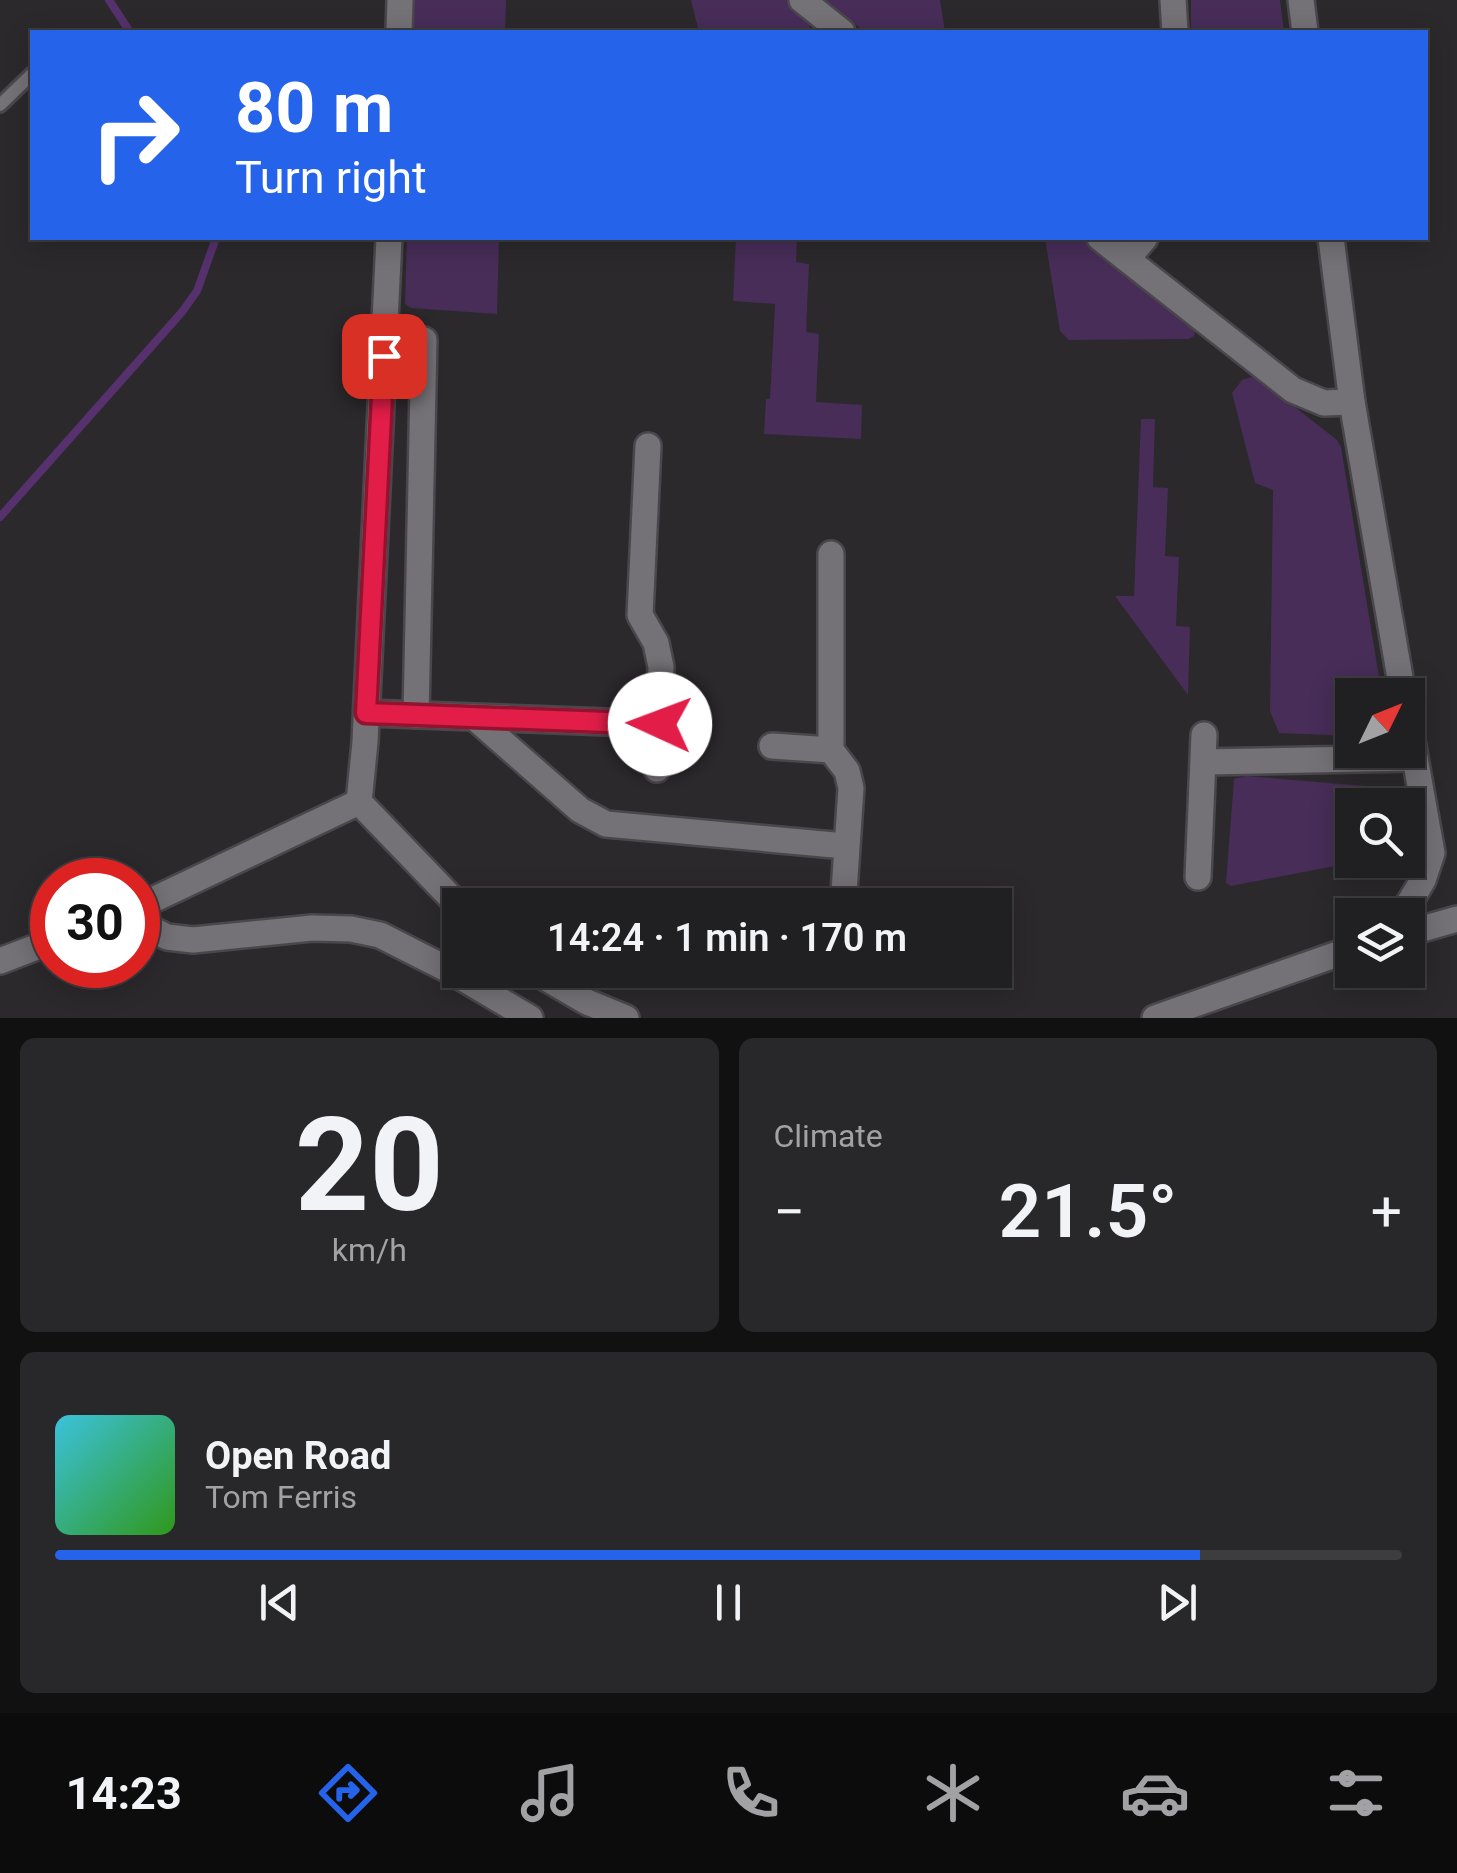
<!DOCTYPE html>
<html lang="en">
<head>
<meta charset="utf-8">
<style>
	body { margin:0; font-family:Roboto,sans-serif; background:#28272a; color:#f1f3f6; height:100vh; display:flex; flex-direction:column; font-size:38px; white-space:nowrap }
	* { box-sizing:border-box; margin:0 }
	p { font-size:32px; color:#a2a2a5 }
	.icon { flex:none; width:55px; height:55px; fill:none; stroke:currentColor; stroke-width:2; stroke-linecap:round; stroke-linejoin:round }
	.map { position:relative; height:1018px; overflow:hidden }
	.details { display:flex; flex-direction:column; gap:20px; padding:20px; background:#121112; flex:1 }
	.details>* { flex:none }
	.banner { position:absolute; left:30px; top:30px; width:1398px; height:210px; border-radius:0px; box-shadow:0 5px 25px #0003,0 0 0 2px #3d3d3f; background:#2563eb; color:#fff; overflow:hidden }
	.needle { width:65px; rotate:47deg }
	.buttons { position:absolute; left:1335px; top:678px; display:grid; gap:20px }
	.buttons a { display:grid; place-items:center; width:90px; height:90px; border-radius:0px; background:#201f21; box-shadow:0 5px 25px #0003,0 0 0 2px #3d3d3f; font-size:50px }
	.speed { position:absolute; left:30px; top:858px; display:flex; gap:20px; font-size:50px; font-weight:700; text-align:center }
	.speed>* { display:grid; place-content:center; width:130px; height:130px; border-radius:50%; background:#201f21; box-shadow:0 5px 25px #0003,0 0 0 2px #3d3d3f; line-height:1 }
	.speed .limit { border:15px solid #d22; background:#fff; color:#111 }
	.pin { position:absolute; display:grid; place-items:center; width:85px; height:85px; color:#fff; margin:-42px; border-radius:20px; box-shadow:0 5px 15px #0006 }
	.me { position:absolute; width:110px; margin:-55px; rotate:272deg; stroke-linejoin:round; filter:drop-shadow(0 0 8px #0008) }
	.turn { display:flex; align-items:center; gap:35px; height:210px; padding:0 40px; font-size:45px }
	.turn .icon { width:130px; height:130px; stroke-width:2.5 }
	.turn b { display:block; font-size:70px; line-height:85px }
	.big { font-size:75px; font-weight:600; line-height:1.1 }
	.details .widget { flex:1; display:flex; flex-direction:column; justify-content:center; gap:15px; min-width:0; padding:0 35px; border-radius:15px; background:#28272a }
	.details .dial { align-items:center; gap:0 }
	.dial b { font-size:130px; line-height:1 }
	.song { display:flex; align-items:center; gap:30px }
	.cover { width:120px; height:120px; border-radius:15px; background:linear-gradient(135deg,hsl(190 70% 55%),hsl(110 70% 35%)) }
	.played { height:10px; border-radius:5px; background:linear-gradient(90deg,#2563eb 85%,#3d3d3f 85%) }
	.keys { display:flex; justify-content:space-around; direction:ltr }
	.heat { display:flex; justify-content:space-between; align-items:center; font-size:55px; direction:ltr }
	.details .tiles { flex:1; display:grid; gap:20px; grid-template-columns:1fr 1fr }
	.widget:last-child { grid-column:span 2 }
	.trip { position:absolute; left:442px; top:888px; width:570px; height:100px; border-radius:0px; background:#201f21; box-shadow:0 5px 25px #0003,0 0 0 2px #3d3d3f; font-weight:600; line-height:100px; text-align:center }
	.tabs { display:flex; height:160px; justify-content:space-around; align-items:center; background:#0d0c0d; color:#a2a2a5 }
	.tabs .icon { width:70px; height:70px }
	.tabs .active { color:#2563eb }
	.tabs b { font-size:45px; color:#f1f3f6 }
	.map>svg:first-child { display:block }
	.green { fill:#472d58 }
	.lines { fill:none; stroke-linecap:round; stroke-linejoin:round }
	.stream { stroke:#56316d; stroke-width:8 }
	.service-casing { stroke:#49474b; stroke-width:18 }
	.minor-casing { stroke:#49474b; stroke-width:30 }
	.service { stroke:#747276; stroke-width:12 }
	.minor { stroke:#747276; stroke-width:25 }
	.route-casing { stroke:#92132f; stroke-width:25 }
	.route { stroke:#e11d48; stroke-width:18 }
</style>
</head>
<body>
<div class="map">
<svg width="1457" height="1018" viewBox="0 0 1457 1018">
	<rect width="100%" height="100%" fill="#2b292c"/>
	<g class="green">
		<path d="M413,0H506L505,32H412Z"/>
		<path d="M691,0H789L809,17L810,32H699Z"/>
		<path d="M825,0H940L945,32H865Z"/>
		<path d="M1191,0H1280L1284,32H1191Z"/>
		<path d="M407,238H499L497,314L411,308L405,304Z"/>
		<path d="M736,238H797L796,262L809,264L806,332L819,334L816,402L862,405L861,439L764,434L766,399H770L775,304L733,301Z"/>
		<path d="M1045,238H1086L1196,323L1194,336L1188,339L1069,340L1060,331Z"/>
		<path d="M1251,377L1258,378L1337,440L1341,447L1382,695H1352V736L1279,733L1270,711L1273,490L1255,483L1232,393L1242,380Z"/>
		<path d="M1141,419H1155L1153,487L1168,488L1165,556L1179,557L1176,626L1190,627L1188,695L1115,596H1134Z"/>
		<path d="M1247,776L1377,787L1383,795L1384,805H1352V860H1366L1231,886L1226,883L1234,779Z"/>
	</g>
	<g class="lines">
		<g class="stream">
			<path d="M109,0L130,32"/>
			<path d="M0,517L182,312L197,291L216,238"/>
		</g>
		<g class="service-casing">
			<path id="service" d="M0,105L32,74"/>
		</g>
		<g class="minor-casing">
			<g id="minor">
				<path d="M802,0L842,32"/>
				<path d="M1173,0L1175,32"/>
				<path d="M1301,0L1305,32"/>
				<path d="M399,32L400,0"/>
				<path d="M1100,238L1293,390L1324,403L1352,402"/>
				<path d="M1331,238L1352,402L1403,695"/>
				<path d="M1127,259L1145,238"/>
				<path d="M648,446L640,615L656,643L661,667L657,769"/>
				<path d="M831,554V750L847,771L851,788L844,892"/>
				<path d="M367,713L660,724"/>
				<path d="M416,715L424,340"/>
				<path d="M474,717L580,810L606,824L845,846"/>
				<path d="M772,746L831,750"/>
				<path d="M1204,762L1415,758"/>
				<path d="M359,802L460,907"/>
				<path d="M1198,877L1204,735"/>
				<path d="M138,907L359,802L365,742L389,238"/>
				<path d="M1402,915L1423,880L1432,853L1408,718"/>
				<path d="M138,922L167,937L193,940L312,928L351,929L380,935L449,970L530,1018"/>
				<path d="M1408,933L1457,919"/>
				<path d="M0,961L52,941"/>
				<path d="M532,970L587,1002L626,1018"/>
				<path d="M1155,1018L1352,949"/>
			</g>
		</g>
		<use href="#service" class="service"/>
		<use href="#minor" class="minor"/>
	</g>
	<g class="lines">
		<g class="route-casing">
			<path id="route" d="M384,356L366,713L660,724"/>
		</g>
		<use href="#route" class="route"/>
	</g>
</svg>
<div class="buttons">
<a><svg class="needle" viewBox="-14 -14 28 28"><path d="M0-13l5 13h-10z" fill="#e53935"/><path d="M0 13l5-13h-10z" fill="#a2a2a5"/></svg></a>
<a><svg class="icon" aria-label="search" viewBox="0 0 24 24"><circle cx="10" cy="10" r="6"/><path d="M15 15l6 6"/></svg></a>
<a><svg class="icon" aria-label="layers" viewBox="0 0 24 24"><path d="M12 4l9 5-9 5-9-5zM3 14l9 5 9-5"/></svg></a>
</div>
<div class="speed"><div class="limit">30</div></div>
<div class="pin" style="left:384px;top:356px;background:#d93025"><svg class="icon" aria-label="arrive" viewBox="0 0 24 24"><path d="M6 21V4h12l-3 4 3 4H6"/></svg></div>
<svg class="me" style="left:660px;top:724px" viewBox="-20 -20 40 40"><circle r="19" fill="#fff"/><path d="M0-13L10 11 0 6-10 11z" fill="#e11d48"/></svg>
<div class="trip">14:24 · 1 min · 170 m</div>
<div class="banner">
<div class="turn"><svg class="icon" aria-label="right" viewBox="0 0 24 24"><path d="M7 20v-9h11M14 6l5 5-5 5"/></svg><div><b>80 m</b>Turn right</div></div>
</div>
</div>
<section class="details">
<div class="tiles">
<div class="widget dial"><b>20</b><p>km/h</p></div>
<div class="widget"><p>Climate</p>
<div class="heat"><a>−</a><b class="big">21.5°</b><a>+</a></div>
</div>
<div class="widget">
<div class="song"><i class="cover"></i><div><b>Open Road</b><p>Tom Ferris</p></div></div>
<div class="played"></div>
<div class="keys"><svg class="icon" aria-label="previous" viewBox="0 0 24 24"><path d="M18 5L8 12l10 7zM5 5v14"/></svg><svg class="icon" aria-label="pause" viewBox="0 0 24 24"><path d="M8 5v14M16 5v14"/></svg><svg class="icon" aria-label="next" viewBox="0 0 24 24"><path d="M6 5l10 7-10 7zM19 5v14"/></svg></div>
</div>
</div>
</section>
<nav class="tabs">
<b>14:23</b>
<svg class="icon active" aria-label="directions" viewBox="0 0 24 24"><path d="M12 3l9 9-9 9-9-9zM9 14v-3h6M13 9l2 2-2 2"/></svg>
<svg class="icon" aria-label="music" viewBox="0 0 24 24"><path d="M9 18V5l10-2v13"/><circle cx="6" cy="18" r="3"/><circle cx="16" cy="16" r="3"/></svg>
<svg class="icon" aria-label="phone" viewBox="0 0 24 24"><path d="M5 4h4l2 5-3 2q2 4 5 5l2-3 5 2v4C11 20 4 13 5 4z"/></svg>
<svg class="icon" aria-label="climate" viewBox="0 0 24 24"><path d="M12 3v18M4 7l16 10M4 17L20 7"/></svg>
<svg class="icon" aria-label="car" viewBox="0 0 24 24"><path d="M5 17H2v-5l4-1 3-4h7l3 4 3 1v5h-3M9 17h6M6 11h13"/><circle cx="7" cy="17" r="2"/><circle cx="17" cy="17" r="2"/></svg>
<svg class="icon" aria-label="filters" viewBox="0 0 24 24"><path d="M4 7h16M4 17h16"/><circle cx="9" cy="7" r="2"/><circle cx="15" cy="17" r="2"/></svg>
</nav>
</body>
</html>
